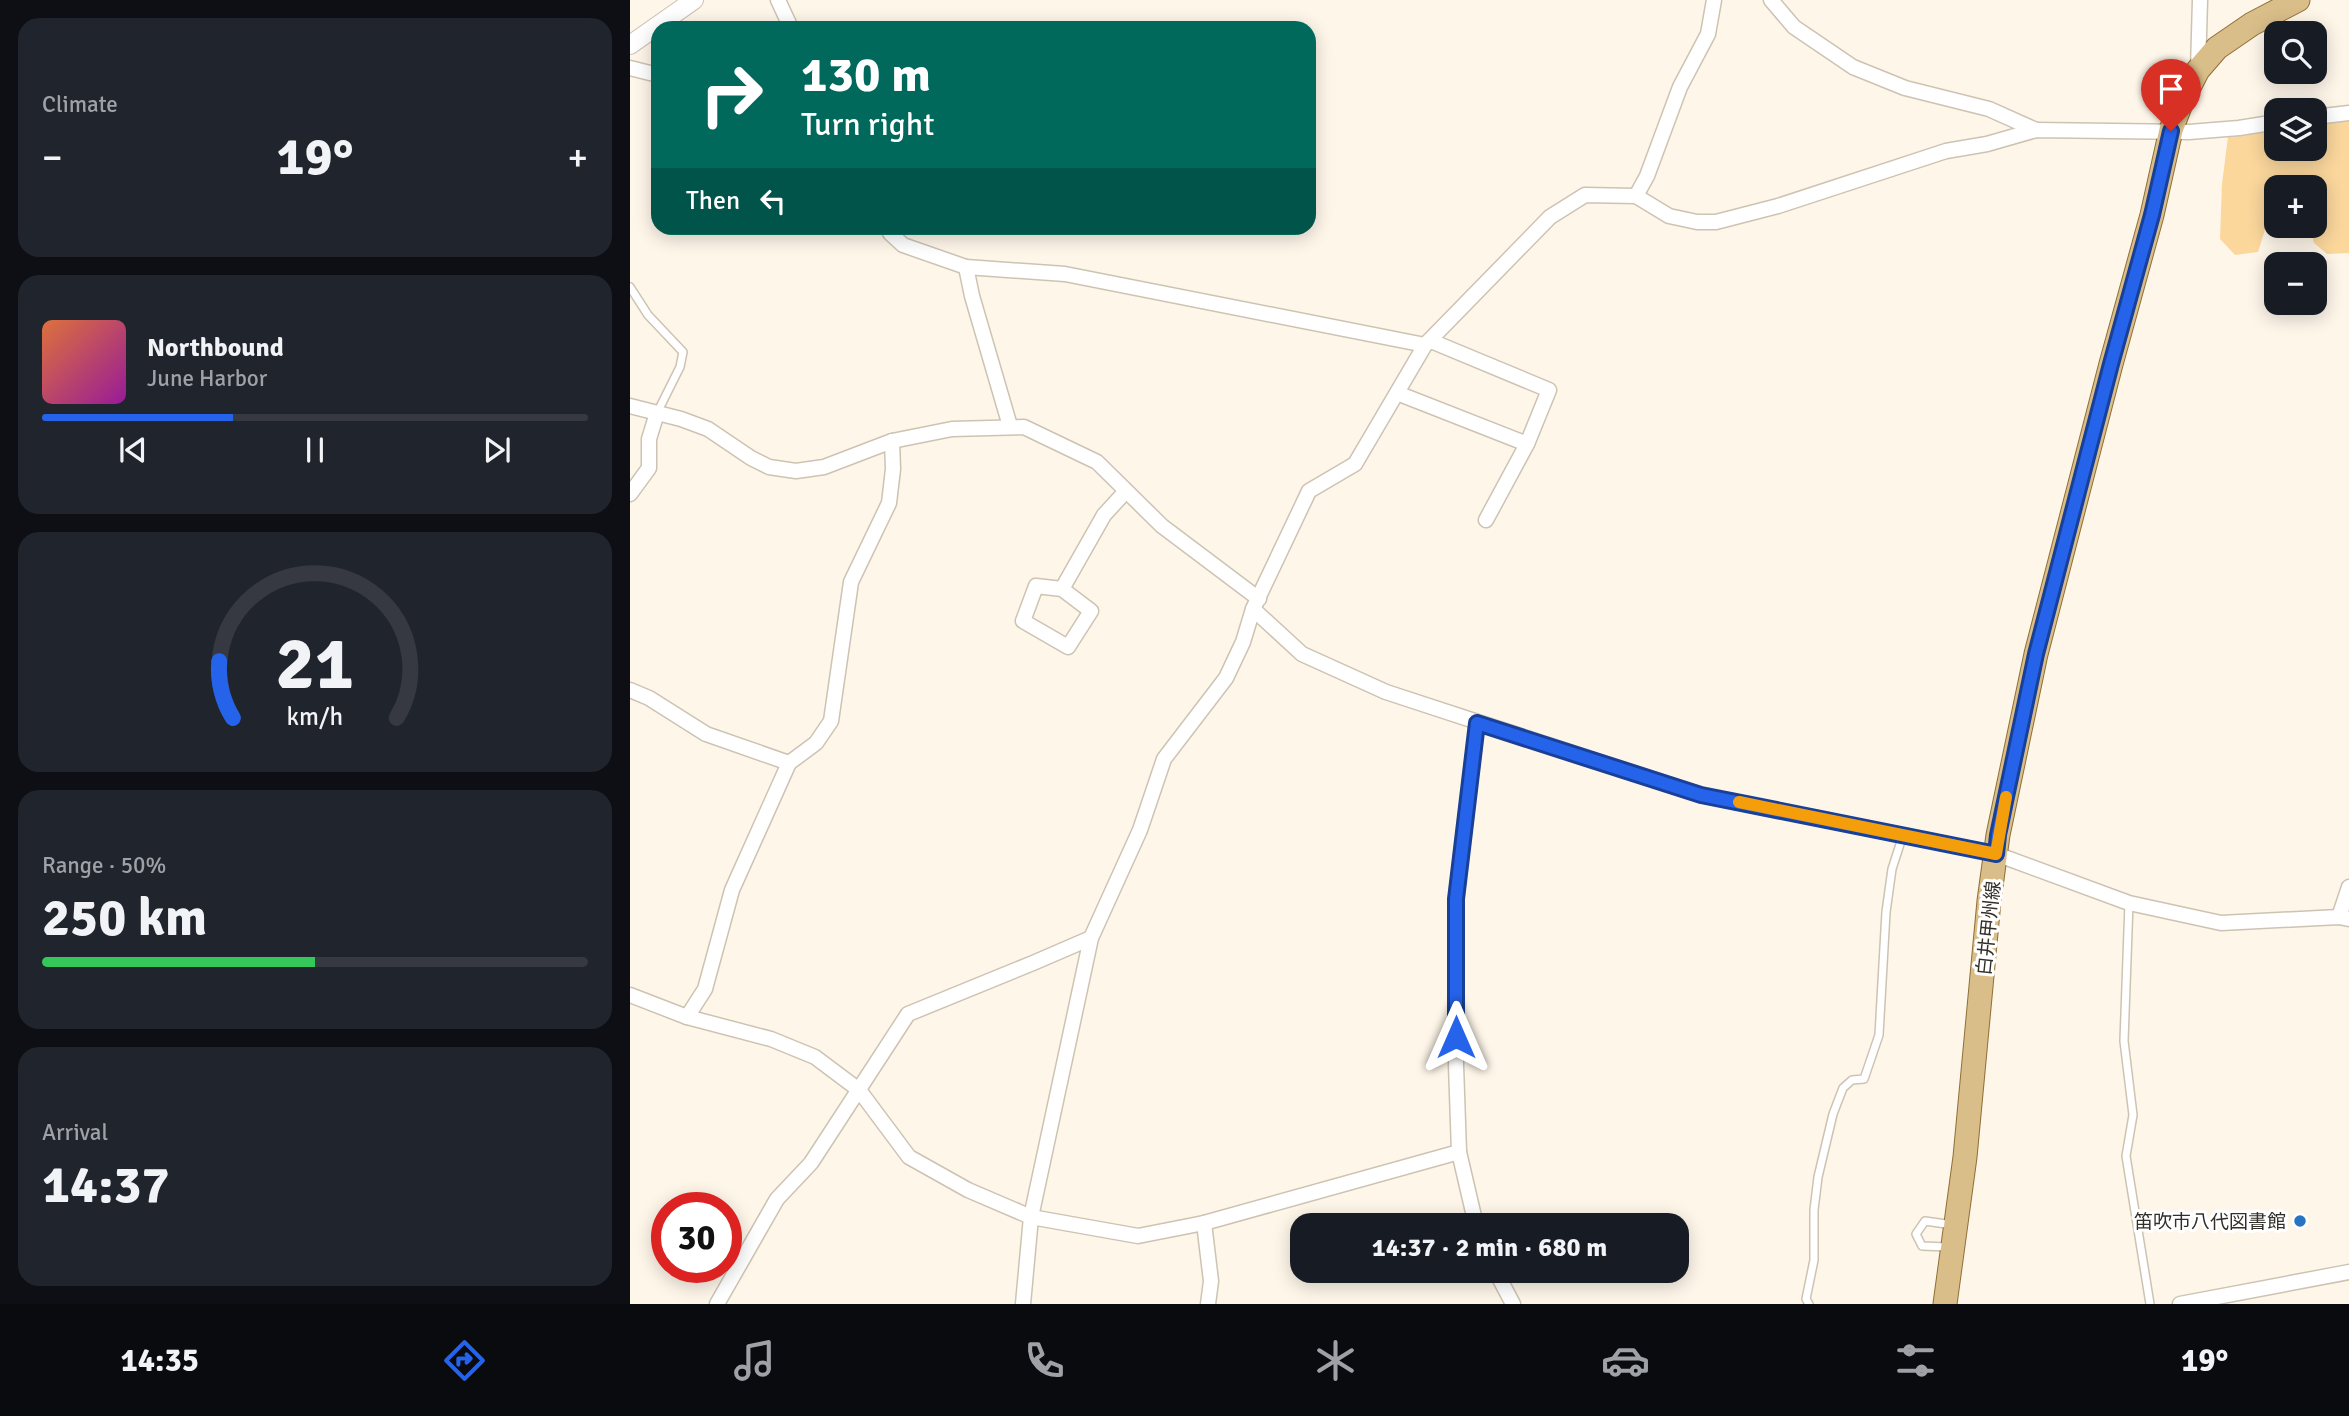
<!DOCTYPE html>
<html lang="en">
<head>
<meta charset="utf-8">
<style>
	body { margin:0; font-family:Signika,"Noto Sans JP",sans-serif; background:#20242c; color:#f1f3f6; height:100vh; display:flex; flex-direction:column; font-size:26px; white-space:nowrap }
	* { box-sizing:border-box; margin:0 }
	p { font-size:23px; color:#9ea1a6 }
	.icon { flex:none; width:38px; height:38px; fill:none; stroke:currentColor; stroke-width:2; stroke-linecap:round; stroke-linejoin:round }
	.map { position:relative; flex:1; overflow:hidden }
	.panel { display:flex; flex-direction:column; gap:18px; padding:18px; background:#0d0f14; width:630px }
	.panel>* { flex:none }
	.hud { position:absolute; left:21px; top:21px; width:665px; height:214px; border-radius:21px; box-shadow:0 4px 18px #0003; background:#00695c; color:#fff; overflow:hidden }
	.controls { position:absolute; left:1634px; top:21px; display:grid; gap:14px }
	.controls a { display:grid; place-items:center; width:63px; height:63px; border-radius:14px; background:#171b24; box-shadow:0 4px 18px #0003; font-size:35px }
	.speed { position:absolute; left:21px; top:1192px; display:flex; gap:14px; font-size:35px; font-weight:700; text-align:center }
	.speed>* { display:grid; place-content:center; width:91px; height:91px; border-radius:50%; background:#171b24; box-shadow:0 4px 18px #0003; line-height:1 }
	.speed .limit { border:10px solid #d22; background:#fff; color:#111 }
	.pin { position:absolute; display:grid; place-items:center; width:60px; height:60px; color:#fff; margin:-72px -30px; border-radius:50% 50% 50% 0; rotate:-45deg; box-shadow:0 0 7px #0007 }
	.pin .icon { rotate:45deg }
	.me { position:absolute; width:77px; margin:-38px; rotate:0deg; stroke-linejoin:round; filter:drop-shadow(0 0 5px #0008) }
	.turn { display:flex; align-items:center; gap:24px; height:147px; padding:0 35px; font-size:32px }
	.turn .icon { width:91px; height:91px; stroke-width:2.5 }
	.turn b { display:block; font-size:49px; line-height:60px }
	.then { display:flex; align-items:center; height:66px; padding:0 35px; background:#0003; gap:14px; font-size:26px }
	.big { font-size:52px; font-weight:800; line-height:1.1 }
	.panel .card { flex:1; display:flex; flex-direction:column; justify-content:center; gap:10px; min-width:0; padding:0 24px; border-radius:21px; background:#20242c }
	.panel .dial { align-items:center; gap:0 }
	.dial svg { height:182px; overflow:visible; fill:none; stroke:#363941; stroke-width:7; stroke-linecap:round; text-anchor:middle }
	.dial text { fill:#f1f3f6; stroke:none }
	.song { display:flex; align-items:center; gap:21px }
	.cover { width:84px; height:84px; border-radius:10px; background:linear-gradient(135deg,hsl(20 70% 55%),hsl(300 70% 35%)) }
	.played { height:7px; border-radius:4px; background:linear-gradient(90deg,#2563eb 35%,#363941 35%) }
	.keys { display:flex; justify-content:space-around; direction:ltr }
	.heat { display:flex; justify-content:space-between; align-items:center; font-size:38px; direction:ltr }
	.charge { height:10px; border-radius:5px; background:linear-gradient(90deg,#34c759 50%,#363941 0) }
	.trip { position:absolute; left:660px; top:1213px; width:399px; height:70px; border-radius:21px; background:#171b24; box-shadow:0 4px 18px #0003; font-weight:800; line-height:70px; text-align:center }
	.menu { display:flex; height:112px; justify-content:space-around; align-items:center; background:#090b0e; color:#9ea1a6 }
	.menu .icon { width:49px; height:49px }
	.menu .current { color:#2563eb }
	.menu b { font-size:32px; color:#f1f3f6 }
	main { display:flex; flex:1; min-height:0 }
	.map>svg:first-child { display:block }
	.green { fill:#fbd79c }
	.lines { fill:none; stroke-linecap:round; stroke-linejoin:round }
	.service-casing { stroke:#cdc3b3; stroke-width:10 }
	.minor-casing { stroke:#cdc3b3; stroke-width:17 }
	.tertiary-casing { stroke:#cdc3b3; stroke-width:20 }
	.primary-casing { stroke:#8f6f35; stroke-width:25 }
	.service { stroke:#fff; stroke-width:7 }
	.minor { stroke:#fff; stroke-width:14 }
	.tertiary { stroke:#fff; stroke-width:18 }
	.primary { stroke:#dabe8a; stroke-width:23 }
	.route-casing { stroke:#184099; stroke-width:18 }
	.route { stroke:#2563eb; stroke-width:12 }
	.slow { stroke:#f59e0b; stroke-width:12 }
	.poi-dot { fill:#2973c3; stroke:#fff; stroke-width:2.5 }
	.labels { text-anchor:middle; stroke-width:6; stroke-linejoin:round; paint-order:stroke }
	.street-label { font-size:19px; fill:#322f29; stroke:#fff }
	.poi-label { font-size:19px; fill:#322f29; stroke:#fff; text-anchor:end }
</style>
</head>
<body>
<main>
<section class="panel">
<div class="card"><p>Climate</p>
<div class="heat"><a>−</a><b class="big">19°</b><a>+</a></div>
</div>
<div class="card">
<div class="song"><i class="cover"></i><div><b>Northbound</b><p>June Harbor</p></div></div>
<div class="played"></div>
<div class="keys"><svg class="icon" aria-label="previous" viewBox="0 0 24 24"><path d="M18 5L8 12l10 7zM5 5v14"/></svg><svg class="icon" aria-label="pause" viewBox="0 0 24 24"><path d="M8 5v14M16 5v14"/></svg><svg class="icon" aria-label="next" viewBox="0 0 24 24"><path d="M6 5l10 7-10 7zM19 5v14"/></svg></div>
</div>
<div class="card dial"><svg viewBox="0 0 100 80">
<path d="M14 69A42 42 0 1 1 86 69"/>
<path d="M14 69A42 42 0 0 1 8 44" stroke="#2563eb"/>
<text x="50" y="56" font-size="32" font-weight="700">21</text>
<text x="50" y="72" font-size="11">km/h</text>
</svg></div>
<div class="card"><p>Range · 50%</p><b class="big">250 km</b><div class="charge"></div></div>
<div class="card"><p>Arrival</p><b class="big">14:37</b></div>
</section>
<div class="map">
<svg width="1719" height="1304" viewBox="0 0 1719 1304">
	<rect width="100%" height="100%" fill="#fef6e9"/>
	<path class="green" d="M1719,120V253L1697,254L1684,243L1679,226H1685V187H1647V213L1640,214L1628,252L1605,255L1590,239L1592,184L1598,137L1647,129V149H1685V124Z"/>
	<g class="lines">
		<g class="service-casing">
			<g id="service">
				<path d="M0,287L18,315L53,352L50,367L27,413"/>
				<path d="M1499,903L1494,1041L1503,1115L1496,1156L1520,1304"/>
				<path d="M1318,1247L1292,1246L1286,1234L1295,1221L1323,1225"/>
				<path d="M1179,1304L1176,1299L1184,1260V1210L1188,1177L1203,1114L1213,1088L1222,1080L1234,1079L1249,1035L1256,912L1262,869L1273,835"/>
			</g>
		</g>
		<g class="minor-casing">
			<g id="minor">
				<path d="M148,0L161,28"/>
				<path d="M1141,0L1164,27L1223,67L1275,88L1359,109L1406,130"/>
				<path d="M0,68L28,75"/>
				<path d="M1568,69L1570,0"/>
				<path d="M1685,117L1719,113"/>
				<path d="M1006,196L1017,176L1050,87L1078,34L1084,0"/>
				<path d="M258,228L260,233L273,245L336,267L435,274L795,345"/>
				<path d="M336,267L342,296L380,426"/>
				<path d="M801,341L919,390L897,444L856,520"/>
				<path d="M767,393L897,444"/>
				<path d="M0,406L51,419L78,429L121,458L139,467L166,471L194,467L262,441L322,429L394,427L467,462L532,526L629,599"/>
				<path d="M0,494L19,468V439L27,413"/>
				<path d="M432,589L461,611L438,647L393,621L406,586L432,589L474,515L496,491"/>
				<path d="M623,609L672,654L756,692L1071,795L1366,854L1499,903L1591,923L1709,917L1719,919"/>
				<path d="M0,690L19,698L76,734L159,763"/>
				<path d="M1709,917L1719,887"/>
				<path d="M0,995L57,1017L141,1039L185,1057L229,1090L279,1157L338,1190L401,1217L508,1236L574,1223L829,1152"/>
				<path d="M57,1017L75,989L102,890L159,763L186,743L201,721L221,582L259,503L263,469L262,441"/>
				<path d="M574,1223L581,1281L578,1304"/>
				<path d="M846,1225L829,1152L826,1065V899L847,723"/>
				<path d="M865,1270L883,1304"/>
				<path d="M87,1304L147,1199L181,1163L278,1014L403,963L461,938"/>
				<path d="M393,1304L401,1217L461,938L510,830L534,759L596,678L613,642L623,609L679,491L725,464L795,345L920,217L955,195L1006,196L1039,216L1067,222H1086L1148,206L1316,151L1357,144L1406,130L1559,132L1609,128L1647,122"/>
				<path d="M1550,1304L1719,1272"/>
			</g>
		</g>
		<g class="tertiary-casing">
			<path id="tertiary" d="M0,45L64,0"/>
		</g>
		<g class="primary-casing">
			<path id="primary" d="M1315,1304L1335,1157L1359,901L1368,835L1406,654L1481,364L1522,215L1541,130L1552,101L1568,70L1587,48L1622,24L1668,0"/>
		</g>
		<use href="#service" class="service"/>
		<use href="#minor" class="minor"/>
		<use href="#tertiary" class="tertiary"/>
		<use href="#primary" class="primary"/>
	</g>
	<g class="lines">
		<g class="route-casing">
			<path id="route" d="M826,1037V899L847,723L1071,795L1366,854L1368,835L1406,654L1481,364L1522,215L1541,131"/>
		</g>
		<use href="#route" class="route"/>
		<path class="slow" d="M1109,802L1366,854L1376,797"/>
	</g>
	<circle class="poi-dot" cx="1670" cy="1221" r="7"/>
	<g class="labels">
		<g class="street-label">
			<text transform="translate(1358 928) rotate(-84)" y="7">白井甲州線</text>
		</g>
		<g class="poi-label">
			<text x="1656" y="1228">笛吹市八代図書館</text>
		</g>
	</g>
</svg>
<div class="controls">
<a><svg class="icon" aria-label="search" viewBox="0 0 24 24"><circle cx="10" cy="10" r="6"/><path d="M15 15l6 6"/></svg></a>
<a><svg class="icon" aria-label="layers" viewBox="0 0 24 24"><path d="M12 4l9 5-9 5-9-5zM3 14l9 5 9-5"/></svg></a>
<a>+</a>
<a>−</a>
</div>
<div class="speed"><div class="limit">30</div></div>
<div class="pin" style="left:1541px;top:131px;background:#d93025"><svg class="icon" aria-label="arrive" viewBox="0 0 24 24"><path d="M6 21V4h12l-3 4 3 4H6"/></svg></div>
<svg class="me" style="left:826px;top:1037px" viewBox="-20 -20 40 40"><path d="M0-17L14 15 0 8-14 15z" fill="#2563eb" stroke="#fff" stroke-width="4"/></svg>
<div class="trip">14:37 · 2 min · 680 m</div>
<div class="hud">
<div class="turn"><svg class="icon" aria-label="right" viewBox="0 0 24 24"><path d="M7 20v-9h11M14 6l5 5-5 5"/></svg><div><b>130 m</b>Turn right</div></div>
<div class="then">Then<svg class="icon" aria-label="left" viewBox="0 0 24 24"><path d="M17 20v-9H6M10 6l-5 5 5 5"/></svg></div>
</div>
</div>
</main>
<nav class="menu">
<b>14:35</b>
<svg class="icon current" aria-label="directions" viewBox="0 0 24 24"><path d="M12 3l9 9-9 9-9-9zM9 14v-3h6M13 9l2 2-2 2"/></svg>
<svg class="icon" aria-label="music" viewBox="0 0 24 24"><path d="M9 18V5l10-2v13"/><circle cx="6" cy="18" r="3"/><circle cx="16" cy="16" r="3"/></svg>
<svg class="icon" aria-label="phone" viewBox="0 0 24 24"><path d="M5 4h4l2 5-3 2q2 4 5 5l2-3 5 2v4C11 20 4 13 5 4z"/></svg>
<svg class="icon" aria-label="climate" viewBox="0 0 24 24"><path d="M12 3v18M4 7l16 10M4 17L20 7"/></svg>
<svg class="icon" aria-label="car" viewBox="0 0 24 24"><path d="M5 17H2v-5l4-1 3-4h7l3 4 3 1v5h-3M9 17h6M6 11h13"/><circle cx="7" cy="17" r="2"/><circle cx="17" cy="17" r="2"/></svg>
<svg class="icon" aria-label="filters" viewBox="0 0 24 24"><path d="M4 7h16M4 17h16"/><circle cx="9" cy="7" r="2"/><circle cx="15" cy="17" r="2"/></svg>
<b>19°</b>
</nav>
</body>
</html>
